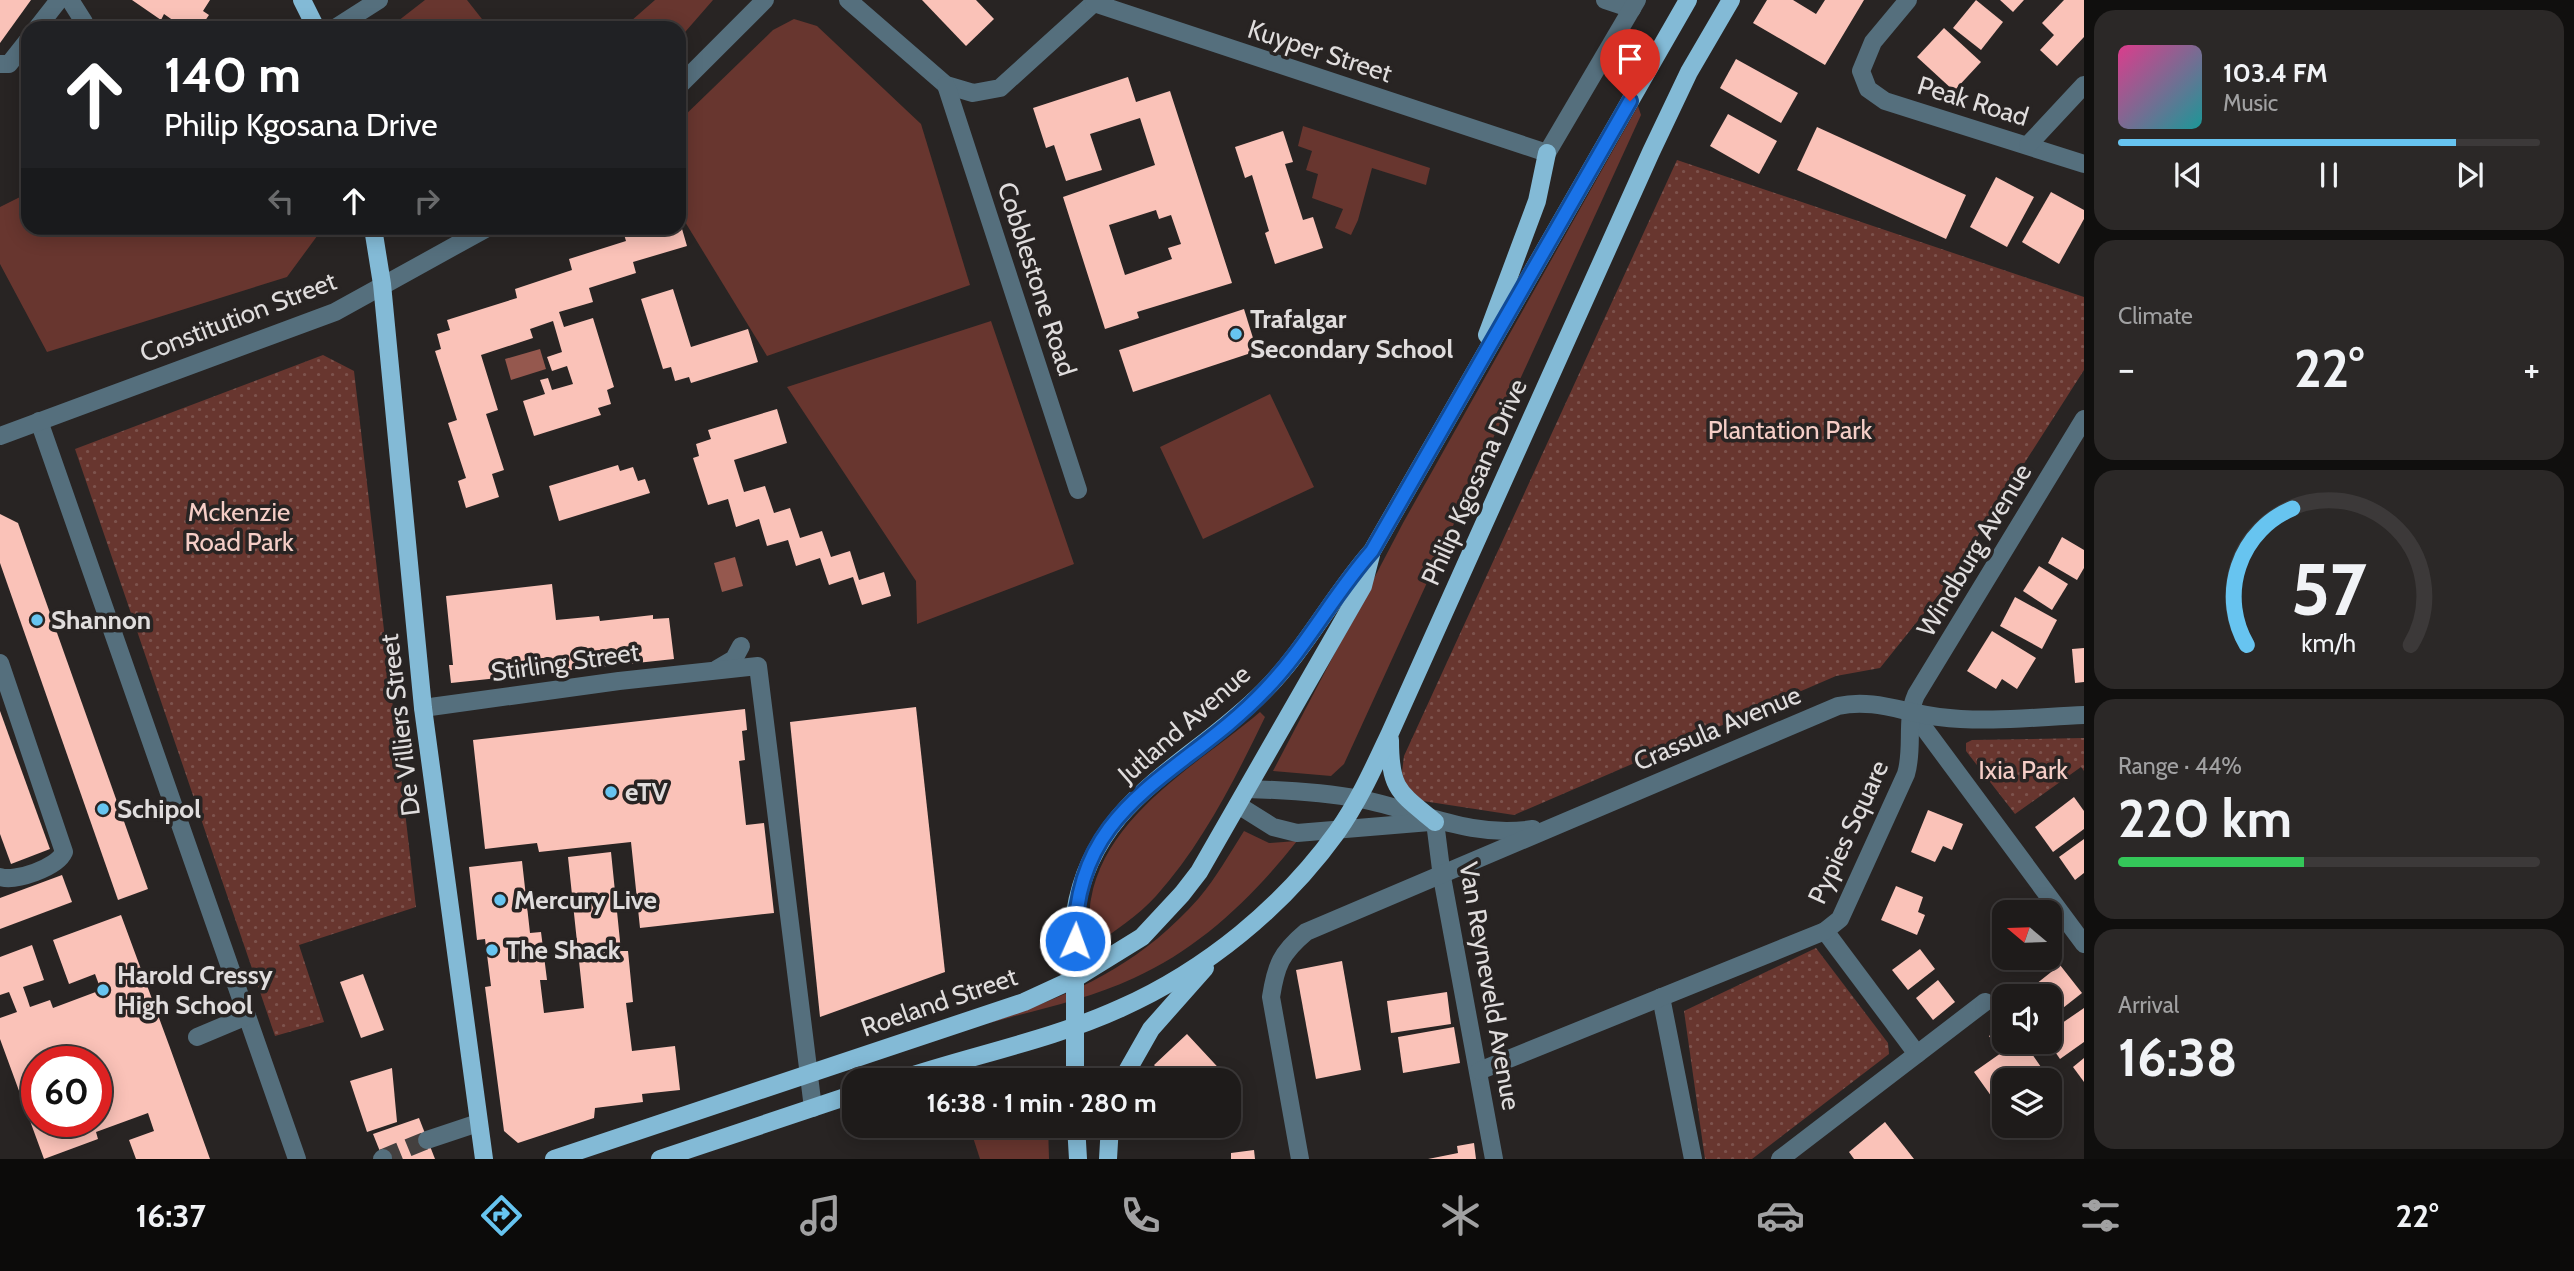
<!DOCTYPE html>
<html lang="en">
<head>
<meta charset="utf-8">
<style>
	body { margin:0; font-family:Cabin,sans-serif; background:#2b2827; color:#f1f3f6; height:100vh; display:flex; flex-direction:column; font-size:26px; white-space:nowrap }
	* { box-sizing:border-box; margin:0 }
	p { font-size:23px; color:#a1a1a2 }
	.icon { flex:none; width:38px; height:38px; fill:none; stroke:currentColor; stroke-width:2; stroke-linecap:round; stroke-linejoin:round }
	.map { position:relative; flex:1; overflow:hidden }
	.sheet { display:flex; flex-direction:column; gap:10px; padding:10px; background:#100f0e; width:490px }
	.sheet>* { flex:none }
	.top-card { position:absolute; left:21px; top:21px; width:665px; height:214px; border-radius:21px; box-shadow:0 4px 18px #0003,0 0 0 2px #3c3939; background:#202124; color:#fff; overflow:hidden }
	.needle { width:46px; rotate:289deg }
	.fabs { position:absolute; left:1992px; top:900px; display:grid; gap:14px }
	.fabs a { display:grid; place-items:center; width:70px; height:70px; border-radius:14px; background:#1e1b1a; box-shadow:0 4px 18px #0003,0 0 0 2px #3c3939; font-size:35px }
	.speed { position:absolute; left:21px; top:1046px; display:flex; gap:14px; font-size:35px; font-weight:700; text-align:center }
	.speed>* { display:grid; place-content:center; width:91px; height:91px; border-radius:50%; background:#1e1b1a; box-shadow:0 4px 18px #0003,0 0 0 2px #3c3939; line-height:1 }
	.speed .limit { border:10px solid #d22; background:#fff; color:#111 }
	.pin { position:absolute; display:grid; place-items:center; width:60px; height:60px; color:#fff; margin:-72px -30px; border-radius:50% 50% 50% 0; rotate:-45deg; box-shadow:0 0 7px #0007 }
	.pin .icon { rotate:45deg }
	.me { position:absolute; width:77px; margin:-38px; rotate:2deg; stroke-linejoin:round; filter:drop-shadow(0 0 5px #0008) }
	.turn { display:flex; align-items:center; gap:24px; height:147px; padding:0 28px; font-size:32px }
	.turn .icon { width:91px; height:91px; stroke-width:2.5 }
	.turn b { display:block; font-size:49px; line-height:60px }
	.lanes { display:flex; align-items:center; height:66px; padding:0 28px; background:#0003; justify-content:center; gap:35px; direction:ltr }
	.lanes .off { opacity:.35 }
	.big { font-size:52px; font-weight:800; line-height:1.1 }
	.sheet .card { flex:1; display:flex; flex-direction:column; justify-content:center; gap:10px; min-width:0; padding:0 24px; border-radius:21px; background:#2b2827 }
	.sheet .dial { align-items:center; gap:0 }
	.dial svg { height:182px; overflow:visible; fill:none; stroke:#3c3939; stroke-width:7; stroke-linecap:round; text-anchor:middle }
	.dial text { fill:#f1f3f6; stroke:none }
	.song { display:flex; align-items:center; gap:21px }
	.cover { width:84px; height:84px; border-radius:10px; background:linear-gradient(135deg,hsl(330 70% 55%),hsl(180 70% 35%)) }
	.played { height:7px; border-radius:4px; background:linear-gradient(90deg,#67c4f0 80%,#3c3939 80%) }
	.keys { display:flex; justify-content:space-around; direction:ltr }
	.heat { display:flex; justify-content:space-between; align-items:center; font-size:38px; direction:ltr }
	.charge { height:10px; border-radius:5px; background:linear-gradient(90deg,#34c759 44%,#3c3939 0) }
	.trip { position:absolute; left:842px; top:1068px; width:399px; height:70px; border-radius:21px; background:#1e1b1a; box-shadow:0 4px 18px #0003,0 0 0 2px #3c3939; font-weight:800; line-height:70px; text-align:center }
	.menu { display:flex; height:112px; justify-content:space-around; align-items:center; background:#0c0b0a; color:#a1a1a2 }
	.menu .icon { width:49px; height:49px }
	.menu .selected { color:#67c4f0 }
	.menu b { font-size:32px; color:#f1f3f6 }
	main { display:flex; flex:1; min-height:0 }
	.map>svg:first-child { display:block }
	.green { fill:#68362f }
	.park { fill:url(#park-dots) }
	.water { fill:#95584e }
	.building { fill:#fac2b8; fill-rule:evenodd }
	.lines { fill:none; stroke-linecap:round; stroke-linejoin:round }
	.minor-tunnel { stroke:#44403f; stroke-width:18; stroke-dasharray:18 9; stroke-linecap:butt }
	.minor { stroke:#556f7d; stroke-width:18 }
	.major { stroke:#83bad6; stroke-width:18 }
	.major-bridge { stroke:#83bad6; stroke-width:18 }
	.route-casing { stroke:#114b97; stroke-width:18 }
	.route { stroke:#1a73e8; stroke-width:12 }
	.poi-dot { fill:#67c4f0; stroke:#282423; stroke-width:2.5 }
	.labels { text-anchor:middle; stroke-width:7; stroke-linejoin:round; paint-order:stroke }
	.street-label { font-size:26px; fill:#e0dddd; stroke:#282423 }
	.poi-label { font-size:26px; font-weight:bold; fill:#e0dddd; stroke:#282423; text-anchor:start }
	.park-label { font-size:26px; fill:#f5cec7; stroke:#282423 }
</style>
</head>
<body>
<main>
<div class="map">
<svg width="2084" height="1159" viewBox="0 0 2084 1159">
	<defs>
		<pattern id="park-dots" width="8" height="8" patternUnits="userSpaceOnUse" patternTransform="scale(1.75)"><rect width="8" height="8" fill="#68362f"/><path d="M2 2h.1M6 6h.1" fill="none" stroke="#7d534d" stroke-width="1.8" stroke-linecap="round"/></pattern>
	</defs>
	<rect width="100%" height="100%" fill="#282423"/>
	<g class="green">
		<path d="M425,0H467L489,28H389Z"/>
		<path d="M655,0H713L679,39V28H623Z"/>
		<path d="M794,19L817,26L921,124L970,285L767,356L679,212V121L773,30Z"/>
		<path d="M1638,106L1641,115L1344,764L1331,776L1273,771L1403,523Z"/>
		<path d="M1303,126L1430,168L1426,185L1372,168L1358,220L1351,235L1335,228L1343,209L1312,198L1318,174L1306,170L1312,151L1298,146Z"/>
		<path d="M28,193V228H323L287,277L47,352L0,264V207Z"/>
		<path d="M991,321L1074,564L917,624L916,581L787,387Z"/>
		<path d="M1270,394L1314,487L1203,539L1160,447Z"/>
		<path d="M1260,712L1265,717C1235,779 1202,845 1156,896C1138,916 1114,931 1093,947C1092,932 1088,913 1091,899C1106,814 1199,764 1260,712Z"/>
		<path d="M1244,831L1269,843L1297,841C1253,897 1199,949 1134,978C1087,1000 1035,1010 986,1024C1073,994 1137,968 1199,898C1216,878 1230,853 1244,831Z"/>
		<path d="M969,1125H1048L1049,1159H980Z"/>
	</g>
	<g class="park">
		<path d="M1677,160L2084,297V370L1945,587L1880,668L1836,676L1514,815L1423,801L1405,785L1402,772L1404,756Z"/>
		<path d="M323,355L354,371L416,907L299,945L324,1022L275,1036L75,449Z"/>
		<path d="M2084,738V771L2081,767L2015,814L1966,751V743L1972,740Z"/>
		<path d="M1816,948L1888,1043L1889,1054L1752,1159H1705L1684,1011Z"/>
	</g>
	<g class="water">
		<path d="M540,349L546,369L511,380L505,359Z"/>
		<path d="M735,557L743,586L722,592L714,563Z"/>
	</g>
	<g class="building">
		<path d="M0,0H31L0,43Z"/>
		<path d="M132,0H210L203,11L209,15L200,28H184L164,14L161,20Z"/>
		<path d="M922,0H976L994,19L966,46Z"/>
		<path d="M1767,0H1793L1816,14L1825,0H1864L1825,65L1753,23Z"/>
		<path d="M1976,0L2003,22L1981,50L1953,28Z"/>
		<path d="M2000,0H2024L2013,12Z"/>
		<path d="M2064,0H2084V37L2057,66L2040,50L2054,35L2042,23Z"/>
		<path d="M1944,28L1981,62L1954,91L1917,57Z"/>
		<path d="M1736,59L1798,93L1781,123L1720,88Z"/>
		<path d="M1128,77L1136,102L1170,91L1232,283L1137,312L1139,318L1105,329L1063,197L1155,165L1140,118L1090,134L1102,170L1066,181L1054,145L1046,148L1033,108ZM1156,210L1159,219L1171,215L1181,244L1168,248L1172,259L1125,275L1109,225Z"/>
		<path d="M1728,114L1777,141L1759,174L1710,146Z"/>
		<path d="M1817,127L1966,195L1946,239L1797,170Z"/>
		<path d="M1283,131L1293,162L1285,164L1303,220L1313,217L1323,248L1275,264L1265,233L1269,231L1252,175L1245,178L1235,147Z"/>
		<path d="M1996,177L2034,197L2007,247L1970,227Z"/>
		<path d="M2051,192L2084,210V219L2059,264L2022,242Z"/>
		<path d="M680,222L687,246L633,262L636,273L589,288L593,302L559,312L564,327L593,318L614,387L607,390L611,404L598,408L601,415L534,436L523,401L545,394L540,380L548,378L552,390L573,384L567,366L552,371L547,357L562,352L553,321L530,329L533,338L481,355L498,410L486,414L504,470L492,474L499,497L466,508L458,481L466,478L448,423L457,420L435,351L441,349L437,334L450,330L447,320L517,298L515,289L572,270L569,259L626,241L623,231L633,228H679Z"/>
		<path d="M673,289L691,347L748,329L758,362L691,383L689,377L675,381L671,367L663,369L641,299Z"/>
		<path d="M1244,309L1257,351L1133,392L1119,350Z"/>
		<path d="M777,409L787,443L734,460L744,492L765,486L774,513L790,508L800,538L822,531L831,557L850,551L859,580L884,572L891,596L862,605L853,577L829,585L820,558L796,566L788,540L767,546L759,519L736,527L728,499L708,505L693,458L699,456L696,444L711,439L708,430Z"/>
		<path d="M618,465L620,471L633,467L638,481L645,479L650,493L559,521L549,486Z"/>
		<path d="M0,514L18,523L148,889L118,900L0,563Z"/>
		<path d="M2062,537L2084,550V568L2077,580L2048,563Z"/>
		<path d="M2039,566L2068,584L2052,610L2023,591Z"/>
		<path d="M552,584L556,620L599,616L600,621L653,615V619L669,618L674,659L451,683L449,665H453L446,596Z"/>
		<path d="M2015,597L2057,620L2042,649L2000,626Z"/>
		<path d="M1992,631L2036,658L2017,689L2002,679L1996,689L1967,671Z"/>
		<path d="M2084,648V682L2075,683L2072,649Z"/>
		<path d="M916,707L945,972L820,1017L790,722Z"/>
		<path d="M745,709L747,730L742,731L745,760L739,761L746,825L764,823L774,913L640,928L631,842L539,852L537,843L485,849L473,740Z"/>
		<path d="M0,711L50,849L11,864L0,834Z"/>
		<path d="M2074,797L2084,811V829L2053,852L2035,827Z"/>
		<path d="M1928,810L1963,824L1952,850L1943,846L1935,862L1911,852Z"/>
		<path d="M2084,839V873L2075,880L2059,857Z"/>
		<path d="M611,852L621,951H628L633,1002L626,1003L632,1051L675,1046L680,1090L642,1094L643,1102L595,1108L594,1118L518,1143L504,1131L485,987L491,986L485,939L477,940L469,867L522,861L530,933L541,932L547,980H540L544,1013L584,1008L568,857Z"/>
		<path d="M62,875L72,902L0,929V898Z"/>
		<path d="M1896,886L1923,897L1918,912L1925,915L1917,935L1881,920Z"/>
		<path d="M121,915L169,1045L210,1159H136L129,1140L154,1131L148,1113L96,1132L98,1139L44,1159L0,1039V1018L17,1012L9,992L0,995V957L32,945L44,980L23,987L27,998L30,1007L50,1000L53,1008L101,990L95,974L69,984L53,940ZM37,1062H96V1122H37Z"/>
		<path d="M1920,949L1935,969L1908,990L1892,970Z"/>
		<path d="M1342,961L1361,1070L1316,1079L1296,970Z"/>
		<path d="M2060,965L2082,993L2054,1015L2057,1019L2049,1025V996H2021Z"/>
		<path d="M363,974L384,1030L361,1038L340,982Z"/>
		<path d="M1938,980L1955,1002L1933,1020L1916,998Z"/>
		<path d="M1447,992L1451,1024L1391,1033L1387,1001Z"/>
		<path d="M2084,1008V1042L2060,1059L2049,1043V1032Z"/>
		<path d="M2004,1026V1041H2023L2041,1067L2024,1080H2004V1094L1994,1100L1974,1072L2001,1053L1989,1036Z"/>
		<path d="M1454,1027L1460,1063L1403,1073L1398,1037Z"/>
		<path d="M1187,1034L1240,1091L1228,1102V1080H1168L1154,1065Z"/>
		<path d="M2084,1058V1082L2073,1067Z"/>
		<path d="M392,1068L397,1122L367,1132L350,1081Z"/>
		<path d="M419,1118L435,1159H383L373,1134Z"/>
		<path d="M1885,1122L1914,1159H1854L1849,1152Z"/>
		<path d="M1474,1143L1476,1159H1428L1458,1153L1457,1146Z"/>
		<path d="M1254,1150L1255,1159H1231V1153Z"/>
	</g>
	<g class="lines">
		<path class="minor-tunnel" d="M383,1158L427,1140"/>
		<g class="minor">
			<path d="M70,0L84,22L82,28"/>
			<path d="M848,0L946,85L973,93L1000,88L1097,0"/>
			<path d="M1605,0L1632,9"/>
			<path d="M1908,0L1873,42L1861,71L1868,89L1885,101L2084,164"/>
			<path d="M1094,3L1547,153L1637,0"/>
			<path d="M37,28L59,0"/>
			<path d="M335,28L379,0"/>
			<path d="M0,64H9L28,40"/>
			<path d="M946,85L1078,490"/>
			<path d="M679,86L765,0"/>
			<path d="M2028,145L2084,85"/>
			<path d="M39,421L297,1159"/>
			<path d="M0,436L335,312L487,228"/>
			<path d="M0,663L64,852C57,868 15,882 0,877"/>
			<path d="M717,669L734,659L741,646"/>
			<path d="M423,708L619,681L758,666L813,1108"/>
			<path d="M1910,709L2084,944"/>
			<path d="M1247,789C1285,790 1323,792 1360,799C1419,810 1469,839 1533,829"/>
			<path d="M1238,805L1273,827L1297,833L1430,822"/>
			<path d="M1435,822L1442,877L1494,1159"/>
			<path d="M1825,931L1917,1054"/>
			<path d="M1661,997L1693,1159"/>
			<path d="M197,1037L247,1016"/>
			<path d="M1479,1071L1825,931L1840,919L1906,774C1914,748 1905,720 1916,695L2084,419"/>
			<path d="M427,1140L478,1123"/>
			<path d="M382,1159L383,1158"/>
			<path d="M1300,1159L1271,997C1276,965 1281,953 1306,932L1838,706C1874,698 1904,713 1939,717C1986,723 2036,717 2084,715"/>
			<path d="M1780,1159L1985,1002"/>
		</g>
		<g class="major">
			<path d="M302,0L316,28"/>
			<path d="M373,228L382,284L423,708L484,1159"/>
			<path d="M1487,335L1537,201L1547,153"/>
			<path d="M1390,740C1390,790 1399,792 1435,822"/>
			<path d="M1075,913C1093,798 1190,766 1264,691C1306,649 1333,595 1372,551L1688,0"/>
			<path d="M898,1080C972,1055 1051,1040 1121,1008C1206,970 1283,907 1337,832C1359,801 1374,767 1390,733L1651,152L1689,72L1731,0"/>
			<path d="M1122,1080L1151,1029L1205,968"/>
			<path d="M1076,1125L1078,1159"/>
			<path d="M554,1159L1024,1002L1074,979L1142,937L1182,894L1199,872L1363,586L1371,555"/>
			<path d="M660,1159L854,1094"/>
			<path d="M1108,1159L1110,1125"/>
		</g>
		<path class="major-bridge" d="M1075,913V1080"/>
	</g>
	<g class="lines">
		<g class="route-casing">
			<path id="route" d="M1075,941C1074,802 1184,776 1265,690C1306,648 1333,595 1372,551L1630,101"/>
		</g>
		<use href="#route" class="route"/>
	</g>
	<g class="poi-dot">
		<circle cx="1236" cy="334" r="7"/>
		<circle cx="37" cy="620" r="7"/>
		<circle cx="611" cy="792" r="7"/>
		<circle cx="103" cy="809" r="7"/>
		<circle cx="500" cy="900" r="7"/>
		<circle cx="492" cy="950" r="7"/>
		<circle cx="103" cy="990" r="7"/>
	</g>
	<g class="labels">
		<g class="street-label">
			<text transform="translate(1320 51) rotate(18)" y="9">Kuyper Street</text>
			<text transform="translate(1973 101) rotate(17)" y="9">Peak Road</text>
			<text transform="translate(1037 279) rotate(72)" y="9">Cobblestone Road</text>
			<text transform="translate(238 317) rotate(-21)" y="9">Constitution Street</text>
			<text transform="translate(1474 482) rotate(-66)" y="9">Philip Kgosana Drive</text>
			<text transform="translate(1974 550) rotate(-59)" y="9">Windburg Avenue</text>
			<text transform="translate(565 662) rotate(-8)" y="9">Stirling Street</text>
			<text transform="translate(1184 724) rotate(-41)" y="9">Jutland Avenue</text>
			<text transform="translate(400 725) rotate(-97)" y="9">De Villiers Street</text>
			<text transform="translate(1717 728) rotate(-23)" y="9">Crassula Avenue</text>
			<text transform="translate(1848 832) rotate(-65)" y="9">Pypies Square</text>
			<text transform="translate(1490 986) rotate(80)" y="9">Van Reyneveld Avenue</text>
			<text transform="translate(939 1002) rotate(-19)" y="9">Roeland Street</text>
		</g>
		<g class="poi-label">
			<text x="1250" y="328">Trafalgar<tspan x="1250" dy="30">Secondary School</tspan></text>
			<text x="51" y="629">Shannon</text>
			<text x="625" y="801">eTV</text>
			<text x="117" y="818">Schipol</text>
			<text x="514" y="909">Mercury Live</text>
			<text x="506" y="959">The Shack</text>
			<text x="117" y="984">Harold Cressy<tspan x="117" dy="30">High School</tspan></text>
		</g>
		<g class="park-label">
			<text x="1790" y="439">Plantation Park</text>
			<text x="239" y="521">Mckenzie<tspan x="239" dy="30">Road Park</tspan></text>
			<text x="2023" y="779">Ixia Park</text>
		</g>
	</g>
</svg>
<div class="fabs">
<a><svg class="needle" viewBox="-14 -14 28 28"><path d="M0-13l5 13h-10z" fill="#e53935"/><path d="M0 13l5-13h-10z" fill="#a1a1a2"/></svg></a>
<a><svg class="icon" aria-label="sound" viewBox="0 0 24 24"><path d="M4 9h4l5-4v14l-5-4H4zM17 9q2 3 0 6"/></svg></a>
<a><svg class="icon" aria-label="layers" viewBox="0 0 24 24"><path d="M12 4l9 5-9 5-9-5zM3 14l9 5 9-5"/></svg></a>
</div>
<div class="speed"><div class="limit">60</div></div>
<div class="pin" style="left:1630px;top:101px;background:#d93025"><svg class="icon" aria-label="arrive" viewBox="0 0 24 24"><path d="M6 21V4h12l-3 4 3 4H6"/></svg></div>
<svg class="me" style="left:1075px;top:941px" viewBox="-20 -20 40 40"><circle r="17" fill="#1a73e8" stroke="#fff" stroke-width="3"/><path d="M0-11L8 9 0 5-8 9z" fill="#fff"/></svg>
<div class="trip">16:38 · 1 min · 280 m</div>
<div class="top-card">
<div class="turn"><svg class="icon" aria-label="ahead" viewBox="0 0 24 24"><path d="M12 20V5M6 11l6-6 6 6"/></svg><div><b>140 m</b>Philip Kgosana Drive</div></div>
<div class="lanes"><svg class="icon off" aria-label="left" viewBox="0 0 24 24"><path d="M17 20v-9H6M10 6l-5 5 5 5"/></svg><svg class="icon" aria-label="ahead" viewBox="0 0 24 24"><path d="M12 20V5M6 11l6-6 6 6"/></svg><svg class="icon off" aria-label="right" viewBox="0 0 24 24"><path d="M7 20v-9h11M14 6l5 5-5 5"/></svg></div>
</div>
</div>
<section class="sheet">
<div class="card">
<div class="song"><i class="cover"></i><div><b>103.4 FM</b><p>Music</p></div></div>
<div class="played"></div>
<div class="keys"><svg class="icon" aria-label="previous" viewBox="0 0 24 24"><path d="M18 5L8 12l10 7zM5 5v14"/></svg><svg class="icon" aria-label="pause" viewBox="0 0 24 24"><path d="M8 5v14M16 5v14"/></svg><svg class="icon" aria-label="next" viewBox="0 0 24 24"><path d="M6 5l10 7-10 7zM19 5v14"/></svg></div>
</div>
<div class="card"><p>Climate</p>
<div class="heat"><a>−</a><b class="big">22°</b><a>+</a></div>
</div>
<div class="card dial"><svg viewBox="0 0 100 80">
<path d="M14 69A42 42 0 1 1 86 69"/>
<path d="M14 69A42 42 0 0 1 34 9" stroke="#67c4f0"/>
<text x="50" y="56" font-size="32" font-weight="700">57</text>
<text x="50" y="72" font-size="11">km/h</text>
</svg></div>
<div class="card"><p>Range · 44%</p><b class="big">220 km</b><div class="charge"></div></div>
<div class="card"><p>Arrival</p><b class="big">16:38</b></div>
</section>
</main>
<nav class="menu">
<b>16:37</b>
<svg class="icon selected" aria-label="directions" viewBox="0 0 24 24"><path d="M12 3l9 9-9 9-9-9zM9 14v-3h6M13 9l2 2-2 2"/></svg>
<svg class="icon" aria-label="music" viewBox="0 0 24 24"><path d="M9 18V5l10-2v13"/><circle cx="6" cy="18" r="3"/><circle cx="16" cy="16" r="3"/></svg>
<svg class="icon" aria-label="phone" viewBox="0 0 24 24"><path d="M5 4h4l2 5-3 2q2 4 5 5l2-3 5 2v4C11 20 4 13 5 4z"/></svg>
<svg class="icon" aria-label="climate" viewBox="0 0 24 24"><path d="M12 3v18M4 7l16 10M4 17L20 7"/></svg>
<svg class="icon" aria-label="car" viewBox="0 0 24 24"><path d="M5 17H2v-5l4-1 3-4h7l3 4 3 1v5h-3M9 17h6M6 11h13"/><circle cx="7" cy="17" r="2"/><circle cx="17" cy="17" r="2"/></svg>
<svg class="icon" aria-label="filters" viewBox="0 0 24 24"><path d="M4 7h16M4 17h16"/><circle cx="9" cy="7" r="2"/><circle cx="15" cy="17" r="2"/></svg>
<b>22°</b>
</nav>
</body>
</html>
